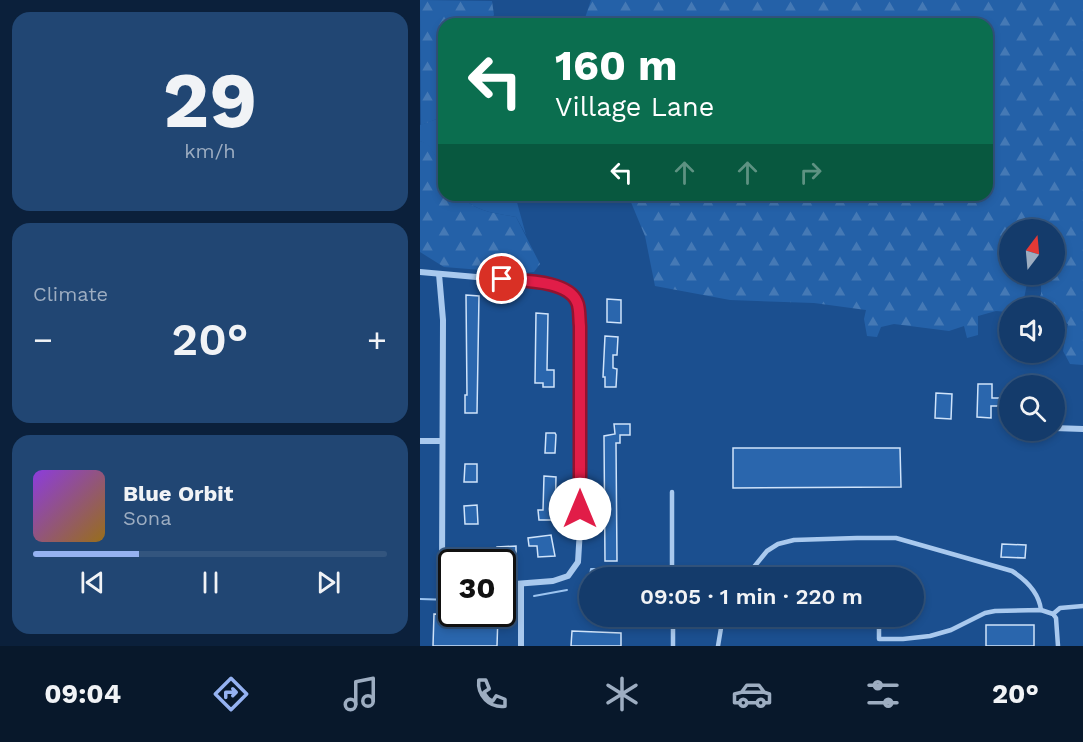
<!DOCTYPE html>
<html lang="en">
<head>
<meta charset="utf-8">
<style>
	body { margin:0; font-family:"Work Sans",sans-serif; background:#214673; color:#f1f3f6; height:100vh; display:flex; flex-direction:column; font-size:22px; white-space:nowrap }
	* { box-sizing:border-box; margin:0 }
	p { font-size:20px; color:#9dadc1 }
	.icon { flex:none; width:33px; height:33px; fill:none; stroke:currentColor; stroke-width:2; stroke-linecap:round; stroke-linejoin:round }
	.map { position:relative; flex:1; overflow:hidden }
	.details { display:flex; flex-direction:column; gap:12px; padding:12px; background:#0b203b; width:420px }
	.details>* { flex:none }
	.top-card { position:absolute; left:18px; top:18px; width:555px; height:183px; border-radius:18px; box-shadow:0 3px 9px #0003,0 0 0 2px #33557e; background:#0b6e4f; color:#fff; overflow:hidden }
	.needle { width:39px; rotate:16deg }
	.fabs { position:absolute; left:579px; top:219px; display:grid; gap:12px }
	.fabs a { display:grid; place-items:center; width:66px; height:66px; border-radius:50%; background:#143b6b; box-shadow:0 3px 9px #0003,0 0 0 2px #33557e; font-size:30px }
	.speed { position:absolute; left:18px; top:549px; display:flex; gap:12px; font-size:30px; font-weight:700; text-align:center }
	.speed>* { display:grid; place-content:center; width:78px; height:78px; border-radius:50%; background:#143b6b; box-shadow:0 3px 9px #0003,0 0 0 2px #33557e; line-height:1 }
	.speed .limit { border:3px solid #111; border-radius:9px; background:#fff; color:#111 }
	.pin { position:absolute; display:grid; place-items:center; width:51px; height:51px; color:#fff; margin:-26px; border:3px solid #fff; border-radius:50%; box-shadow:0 2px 6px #0007 }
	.me { position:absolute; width:66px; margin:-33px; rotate:0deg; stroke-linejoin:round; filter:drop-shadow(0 0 4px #0008) }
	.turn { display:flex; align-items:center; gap:21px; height:126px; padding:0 18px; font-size:27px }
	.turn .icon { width:78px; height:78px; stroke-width:2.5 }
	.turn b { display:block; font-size:42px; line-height:51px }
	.lanes { display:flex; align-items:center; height:57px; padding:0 18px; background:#0003; justify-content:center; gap:30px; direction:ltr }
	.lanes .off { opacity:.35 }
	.big { font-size:45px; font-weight:600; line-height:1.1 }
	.details .card { flex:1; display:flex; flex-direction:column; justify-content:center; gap:9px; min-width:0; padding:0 21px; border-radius:18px; background:#214673 }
	.details .dial { align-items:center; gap:0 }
	.dial b { font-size:78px; line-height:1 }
	.song { display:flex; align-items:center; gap:18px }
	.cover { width:72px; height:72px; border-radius:9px; background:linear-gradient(135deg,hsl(270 70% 55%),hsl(40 70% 35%)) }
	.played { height:6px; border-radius:3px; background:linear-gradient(90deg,#95b2f1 30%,#33557e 30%) }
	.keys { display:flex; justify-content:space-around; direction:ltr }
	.heat { display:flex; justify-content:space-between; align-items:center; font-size:33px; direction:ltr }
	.trip { position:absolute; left:159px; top:567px; width:345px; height:60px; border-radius:30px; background:#143b6b; box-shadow:0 3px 9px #0003,0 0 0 2px #33557e; font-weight:600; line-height:60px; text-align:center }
	.tabs { display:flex; height:96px; justify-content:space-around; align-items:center; background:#08182b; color:#9dadc1 }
	.tabs .icon { width:42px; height:42px }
	.tabs .current { color:#95b2f1 }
	.tabs b { font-size:27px; color:#f1f3f6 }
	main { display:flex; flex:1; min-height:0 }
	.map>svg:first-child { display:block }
	.grass { fill:#2461a8 }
	.forest { fill:url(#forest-firs) }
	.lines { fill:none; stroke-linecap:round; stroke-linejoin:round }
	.stream { stroke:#9cc4f0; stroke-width:2 }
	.building { fill:#2a66ad; stroke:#cfe3fa; stroke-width:1.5 }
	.lane { stroke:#a9c9ee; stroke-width:4.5 }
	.street { stroke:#a9c9ee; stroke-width:6 }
	.route-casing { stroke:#92132f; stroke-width:15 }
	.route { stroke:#e11d48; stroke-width:10 }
</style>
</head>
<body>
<main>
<section class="details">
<div class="card dial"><b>29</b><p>km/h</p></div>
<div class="card"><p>Climate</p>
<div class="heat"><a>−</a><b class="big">20°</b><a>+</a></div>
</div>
<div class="card">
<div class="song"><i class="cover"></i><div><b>Blue Orbit</b><p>Sona</p></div></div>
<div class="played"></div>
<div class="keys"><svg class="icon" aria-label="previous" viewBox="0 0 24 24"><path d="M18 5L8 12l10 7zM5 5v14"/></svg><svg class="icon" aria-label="pause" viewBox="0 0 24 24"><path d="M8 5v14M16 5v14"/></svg><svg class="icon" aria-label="next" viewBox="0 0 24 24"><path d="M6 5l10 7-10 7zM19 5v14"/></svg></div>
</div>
</section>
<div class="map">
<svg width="663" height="646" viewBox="0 0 663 646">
	<defs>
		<pattern id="forest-firs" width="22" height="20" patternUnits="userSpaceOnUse" patternTransform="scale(1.5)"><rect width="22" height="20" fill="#2461a8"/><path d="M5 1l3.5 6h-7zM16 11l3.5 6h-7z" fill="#4579b5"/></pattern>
	</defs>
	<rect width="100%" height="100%" fill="#1b4f8f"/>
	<g class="grass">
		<path d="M24,115V169L8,145L0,141V125L22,117Z"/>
		<path d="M40,195H95L106,235L96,217C75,213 55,212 40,195Z"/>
	</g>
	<g class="forest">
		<path d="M0,0L72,1L74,15L68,24H24V115L22,117L1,125Z"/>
		<path d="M171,0H663V365L650,364L643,351L648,324L635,317L634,308L616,307L621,294V275L634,274V230H590V274L604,275L608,278L604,299L600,307L590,308L589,312L576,311L558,316V335L547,338L544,326L529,331L474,324L461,327L457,337L447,336L444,319L446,310L394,303L310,300L235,286L225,236L208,195H567V24H163Z"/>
		<path d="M0,141L8,144L24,169V195H40C55,212 75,213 96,217L120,264L114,272L101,273L24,267L0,252Z"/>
	</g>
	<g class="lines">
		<g class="stream">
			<path d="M163,587L169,582L171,569H211L233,572"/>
			<path d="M114,596L147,590"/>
			<path d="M0,599L32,600"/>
			<path d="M82,600L90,601"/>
		</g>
	</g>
	<g class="building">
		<path d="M46,295L59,296L57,413H45V395H47Z"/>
		<path d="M187,299L201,300V323L187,322Z"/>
		<path d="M116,313L128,314L127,370H134V387H123V383H115Z"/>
		<path d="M185,336L198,337L197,355H193V368L197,369L196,387H185V377H183Z"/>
		<path d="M558,384H572V398H581V406H571V418L557,417Z"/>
		<path d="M516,393L532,394L531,419L515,418Z"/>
		<path d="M194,424H210V435H200V443H196L197,561H185L184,436L195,434Z"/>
		<path d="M126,433H135L136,435L135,453H125Z"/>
		<path d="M313,448H480L481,487L313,488Z"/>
		<path d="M45,464H57V482H44Z"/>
		<path d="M124,476L136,477L135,520H119L118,510H123Z"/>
		<path d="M57,505L58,524H45L44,506Z"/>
		<path d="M131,535L135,556L118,557L117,546H109L108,538Z"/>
		<path d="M582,544L606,545L605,558L581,557Z"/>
		<path d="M96,546V558L78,559L77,547Z"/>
		<path d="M64,548L65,560L47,561L46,549Z"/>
		<path d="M14,614L78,615L77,646H13Z"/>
		<rect x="566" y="625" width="48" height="21"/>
		<path d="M152,631L201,633V646H151Z"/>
	</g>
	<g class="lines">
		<g class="lane">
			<path d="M252,492V578"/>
			<path d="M325,578L347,551L358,544L374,540L437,538H476L592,571C606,580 619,593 621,610"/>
			<path d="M633,614L640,608L663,606"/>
			<path d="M253,616V646"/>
			<path d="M459,616V639H483L510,636L531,630L565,613L575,611L621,610L633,614L636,618L638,646"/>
			<path d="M298,646L303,616"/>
		</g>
		<g class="street">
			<path d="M0,272L123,283L145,289L157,301L160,326V529L158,562L148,576L133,581L82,585"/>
			<path d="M19,274L23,320L22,570L25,581L32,584"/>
			<path d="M634,428L663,429"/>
			<path d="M0,441H22"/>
			<path d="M101,585V646"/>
		</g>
	</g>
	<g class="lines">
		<g class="route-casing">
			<path id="route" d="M82,279C102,281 148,280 157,302C160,308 159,319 160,326V509"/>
		</g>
		<use href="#route" class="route"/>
	</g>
</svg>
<div class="fabs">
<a><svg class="needle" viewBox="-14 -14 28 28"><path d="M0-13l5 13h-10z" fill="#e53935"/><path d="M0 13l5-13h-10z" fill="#9dadc1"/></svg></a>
<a><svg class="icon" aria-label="sound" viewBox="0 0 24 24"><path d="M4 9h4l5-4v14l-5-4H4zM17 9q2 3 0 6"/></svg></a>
<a><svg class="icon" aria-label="search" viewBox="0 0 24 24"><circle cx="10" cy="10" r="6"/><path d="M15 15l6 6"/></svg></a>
</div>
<div class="speed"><div class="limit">30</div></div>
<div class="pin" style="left:82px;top:279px;background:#d93025"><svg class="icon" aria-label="arrive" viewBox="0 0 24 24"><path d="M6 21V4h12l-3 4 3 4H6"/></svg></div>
<svg class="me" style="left:160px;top:509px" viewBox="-20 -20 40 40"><circle r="19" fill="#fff"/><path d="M0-13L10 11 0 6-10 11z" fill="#e11d48"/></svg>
<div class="trip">09:05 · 1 min · 220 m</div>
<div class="top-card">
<div class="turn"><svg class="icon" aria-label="left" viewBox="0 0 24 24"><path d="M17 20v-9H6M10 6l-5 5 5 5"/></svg><div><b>160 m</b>Village Lane</div></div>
<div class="lanes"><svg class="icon" aria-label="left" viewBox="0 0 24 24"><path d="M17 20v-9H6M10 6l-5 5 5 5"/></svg><svg class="icon off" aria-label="ahead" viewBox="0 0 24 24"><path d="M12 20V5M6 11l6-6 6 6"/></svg><svg class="icon off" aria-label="ahead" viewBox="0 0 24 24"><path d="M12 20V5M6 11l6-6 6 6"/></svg><svg class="icon off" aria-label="right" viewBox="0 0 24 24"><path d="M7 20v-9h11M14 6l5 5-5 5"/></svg></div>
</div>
</div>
</main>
<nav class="tabs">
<b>09:04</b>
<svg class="icon current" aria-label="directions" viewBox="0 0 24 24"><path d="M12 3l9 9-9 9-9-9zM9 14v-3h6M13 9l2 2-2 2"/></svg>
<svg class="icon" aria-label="music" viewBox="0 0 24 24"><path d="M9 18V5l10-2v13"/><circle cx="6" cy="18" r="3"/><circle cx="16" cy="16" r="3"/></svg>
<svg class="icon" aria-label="phone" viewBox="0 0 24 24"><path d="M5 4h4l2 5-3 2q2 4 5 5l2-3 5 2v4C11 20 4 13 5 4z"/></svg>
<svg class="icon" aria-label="climate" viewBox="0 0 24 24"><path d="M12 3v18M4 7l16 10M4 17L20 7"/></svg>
<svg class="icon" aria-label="car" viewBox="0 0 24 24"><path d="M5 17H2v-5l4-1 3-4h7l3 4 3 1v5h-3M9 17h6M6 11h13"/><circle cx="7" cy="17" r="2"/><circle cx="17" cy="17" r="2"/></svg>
<svg class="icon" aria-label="filters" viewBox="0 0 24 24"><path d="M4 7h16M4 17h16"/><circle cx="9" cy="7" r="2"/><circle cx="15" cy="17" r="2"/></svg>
<b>20°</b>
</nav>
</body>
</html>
